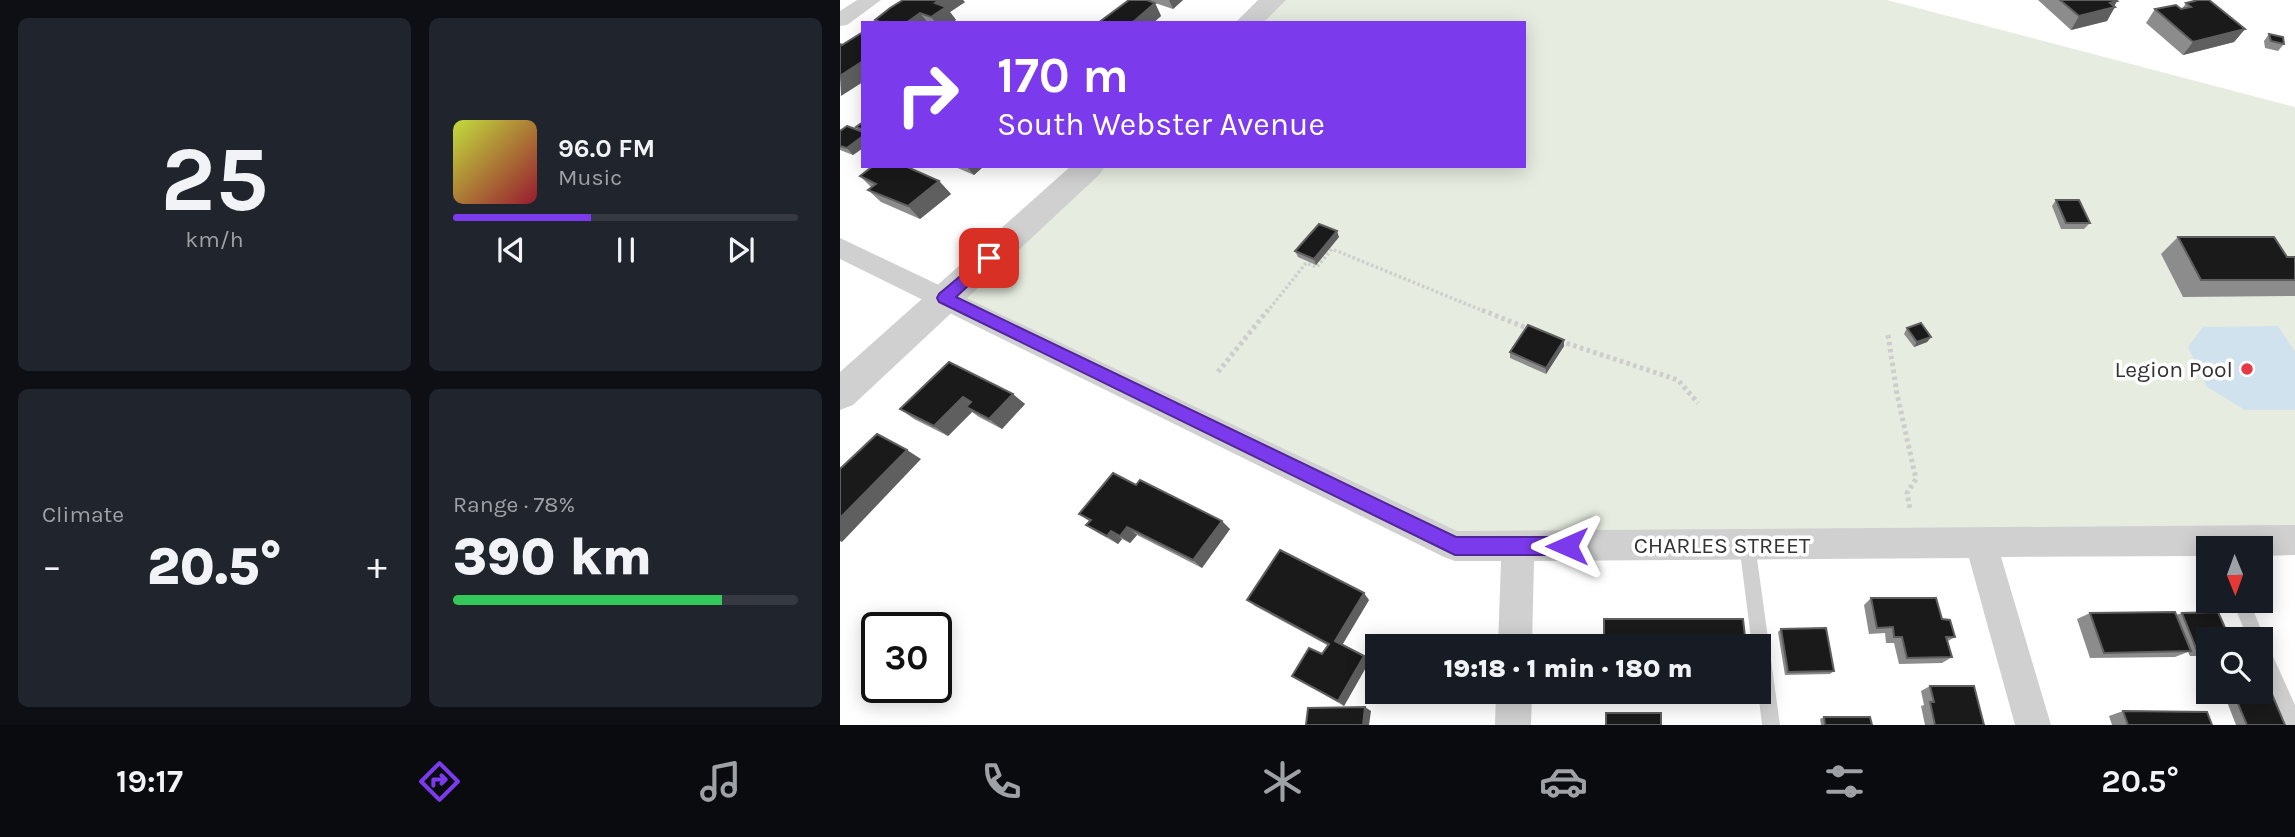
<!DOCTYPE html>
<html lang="en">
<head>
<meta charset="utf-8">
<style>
	body { margin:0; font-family:Karla,sans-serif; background:#20242c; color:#f1f3f6; height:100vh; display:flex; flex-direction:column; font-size:26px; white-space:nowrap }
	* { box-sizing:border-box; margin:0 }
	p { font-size:23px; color:#9ea1a6 }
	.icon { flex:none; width:38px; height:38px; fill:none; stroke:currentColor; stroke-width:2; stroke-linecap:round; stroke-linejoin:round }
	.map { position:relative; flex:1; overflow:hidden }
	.drawer { display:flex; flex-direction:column; gap:18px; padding:18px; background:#0d0f14; width:840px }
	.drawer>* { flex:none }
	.top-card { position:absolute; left:21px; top:21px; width:665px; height:147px; border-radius:0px; box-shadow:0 4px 18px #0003; background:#7c3aed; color:#fff; overflow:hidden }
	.needle { width:46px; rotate:179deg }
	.controls { position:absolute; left:1356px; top:536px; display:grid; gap:14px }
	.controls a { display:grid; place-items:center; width:77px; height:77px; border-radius:0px; background:#171b24; box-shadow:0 4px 18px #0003; font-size:35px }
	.speed { position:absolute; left:21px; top:612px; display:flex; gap:14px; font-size:35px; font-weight:700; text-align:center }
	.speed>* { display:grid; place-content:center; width:91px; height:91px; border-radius:50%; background:#171b24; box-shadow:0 4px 18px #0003; line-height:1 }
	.speed .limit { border:4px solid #111; border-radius:10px; background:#fff; color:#111 }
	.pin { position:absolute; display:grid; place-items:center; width:60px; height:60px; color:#fff; margin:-30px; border-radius:14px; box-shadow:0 4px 10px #0006 }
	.me { position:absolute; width:77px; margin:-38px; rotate:270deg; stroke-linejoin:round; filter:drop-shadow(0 0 5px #0008) }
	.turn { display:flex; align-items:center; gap:24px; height:147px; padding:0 21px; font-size:32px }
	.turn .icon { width:91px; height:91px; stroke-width:2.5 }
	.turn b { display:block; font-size:49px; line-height:60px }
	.big { font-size:52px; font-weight:800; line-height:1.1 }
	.drawer .tile { flex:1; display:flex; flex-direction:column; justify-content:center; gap:10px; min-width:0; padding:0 24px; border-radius:10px; background:#20242c }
	.drawer .dial { align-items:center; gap:0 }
	.dial b { font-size:91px; line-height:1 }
	.song { display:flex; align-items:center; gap:21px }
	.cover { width:84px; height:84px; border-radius:10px; background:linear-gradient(135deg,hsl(70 70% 55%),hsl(350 70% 35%)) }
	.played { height:7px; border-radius:4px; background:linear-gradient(90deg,#7c3aed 40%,#363941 40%) }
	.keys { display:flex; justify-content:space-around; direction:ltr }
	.heat { display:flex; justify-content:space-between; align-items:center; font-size:38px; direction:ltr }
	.charge { height:10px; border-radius:5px; background:linear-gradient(90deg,#34c759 78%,#363941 0) }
	.drawer .tiles { flex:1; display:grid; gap:18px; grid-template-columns:repeat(2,1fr) }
	.trip { position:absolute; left:525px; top:634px; width:406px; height:70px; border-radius:0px; background:#171b24; box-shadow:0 4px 18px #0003; font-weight:800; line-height:70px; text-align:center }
	.tab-bar { display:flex; height:112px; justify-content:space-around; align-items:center; background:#090b0e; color:#9ea1a6 }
	.tab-bar .icon { width:49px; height:49px }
	.tab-bar .on { color:#7c3aed }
	.tab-bar b { font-size:32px; color:#f1f3f6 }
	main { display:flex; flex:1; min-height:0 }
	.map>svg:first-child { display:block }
	.green { fill:#e6ecdf }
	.water { fill:#cfe2ee }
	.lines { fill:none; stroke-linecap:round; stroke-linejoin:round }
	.path-far1 { stroke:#cdcdcd; stroke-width:3.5; stroke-dasharray:2.5 2.5; stroke-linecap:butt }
	.path { stroke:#cdcdcd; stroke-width:5; stroke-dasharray:3.5 3.5; stroke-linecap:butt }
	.service { fill:#d0d0d0; fill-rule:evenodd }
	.minor { fill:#d0d0d0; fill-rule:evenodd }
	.tertiary { fill:#d0d0d0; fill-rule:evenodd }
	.wall { fill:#8c8c8c }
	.shaded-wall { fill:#5f5f5f }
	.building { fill:#1a1a1a; stroke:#5f5f5f; stroke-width:2 }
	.route { fill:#7c3aed; stroke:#51269a; stroke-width:2 }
	.poi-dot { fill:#e63946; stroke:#fff; stroke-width:2.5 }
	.labels { text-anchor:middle; stroke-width:7; stroke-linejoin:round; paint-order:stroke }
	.poi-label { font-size:23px; fill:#333; stroke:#fff; text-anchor:end }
	.street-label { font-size:23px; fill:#333; stroke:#fff }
</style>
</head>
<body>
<main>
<section class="drawer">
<div class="tiles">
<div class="tile dial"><b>25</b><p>km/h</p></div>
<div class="tile">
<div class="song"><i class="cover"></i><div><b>96.0 FM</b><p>Music</p></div></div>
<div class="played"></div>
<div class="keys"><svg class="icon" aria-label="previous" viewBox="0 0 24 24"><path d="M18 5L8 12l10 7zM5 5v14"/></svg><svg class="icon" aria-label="pause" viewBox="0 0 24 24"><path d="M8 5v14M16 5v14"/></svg><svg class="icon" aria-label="next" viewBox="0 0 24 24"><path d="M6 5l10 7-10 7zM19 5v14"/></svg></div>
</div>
<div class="tile"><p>Climate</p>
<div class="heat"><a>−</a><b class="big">20.5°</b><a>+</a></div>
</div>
<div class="tile"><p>Range · 78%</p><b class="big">390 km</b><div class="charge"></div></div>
</div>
</section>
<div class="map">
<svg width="1455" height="725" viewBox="0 0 1455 725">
	<rect width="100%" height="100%" fill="#fff"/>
	<path class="green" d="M433,0H1047L1455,107V540L615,546L105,298L250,166H684V23H408Z"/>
	<path class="water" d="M1438,326L1455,352V410H1405L1367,387L1348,347L1363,327Z"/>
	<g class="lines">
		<path class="path-far1" d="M427,312L466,263L477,267L492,249L646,312"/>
		<g class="path">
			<path d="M642,310L689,329"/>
			<path d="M1048,335L1057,394L1076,479L1067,493L1070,509"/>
			<path d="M720,341L838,380L858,403"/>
			<path d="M378,372L428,310"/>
		</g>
		<g class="service">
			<path d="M907,536L913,539L915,544L940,725H922L918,691L919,646H912L899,544L901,539Z"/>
			<path d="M1392,600H1409L1425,639L1424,642L1427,643L1455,705V725H1446L1421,669V639H1408Z"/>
		</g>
		<g class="minor">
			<path d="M17,0H41L7,25L0,26V11Z"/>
			<path d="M0,238L617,531L1455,525V555L1421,556V548H1368V556L1161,557L1211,725H1175L1129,558L694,561L692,646H658L661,561H615L604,557L0,259Z"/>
			<path d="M656,691H692L691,725H655Z"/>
		</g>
		<g class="tertiary">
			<path d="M418,0H446L423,23H395Z"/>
			<path d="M231,166H265L260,174L13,405L0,410V372Z"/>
		</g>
	</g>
	<g class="wall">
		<path d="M289,0H343L333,9L315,3L321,16L313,23H258Z"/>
		<path d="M1198,0H1275L1277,1L1267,21L1231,30Z"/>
		<path d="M125,2L110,12L116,20L112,23H37L35,20Z"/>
		<path d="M1346,3L1405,29L1394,42L1343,55L1306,23L1315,9H1342Z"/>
		<path d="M1429,34L1444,44L1438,51L1425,48L1424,41Z"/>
		<path d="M23,122V148L13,155L0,150V131L20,130L16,127Z"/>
		<path d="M70,166L74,170L99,181L111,194L80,219L41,202L28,190L31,187L20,176Z"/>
		<path d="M113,166H144L134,175Z"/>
		<path d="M1216,200L1250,223L1244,229H1221L1212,206Z"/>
		<path d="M499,237L476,265L458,257L455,251Z"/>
		<path d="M1338,237L1447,257H1455V296L1343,297L1321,254Z"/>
		<path d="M1067,328L1091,337L1087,342L1074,347L1064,334Z"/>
		<path d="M724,340V346L706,374L670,358V352Z"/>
		<path d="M109,362L185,404L162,429L139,417L132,412L108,436L74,419L60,409Z"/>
		<path d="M296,485L390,529L362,568L297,535L290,543L282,539L278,544L258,533L246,525L249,521L239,514Z"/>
		<path d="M1031,598L1102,619L1115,637L1108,641L1112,657L1102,663L1059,664L1054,643H1046L1045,633L1029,634L1024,605Z"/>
		<path d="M407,600H529L502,645L524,656L529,662L504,706L452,676L482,654L487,645L415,606Z"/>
		<path d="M1250,613L1336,615L1342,613L1368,639V656H1350L1348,652L1335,657L1250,658L1237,619Z"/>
		<path d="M941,629L994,671L990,674L945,675L938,632Z"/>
		<path d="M1090,686L1144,725H1085L1081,706L1084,705L1081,691Z"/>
		<path d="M1393,692L1445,725H1396L1384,694Z"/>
		<path d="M1283,711L1372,725H1272L1269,716Z"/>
		<path d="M984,717L1032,725H981L980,719Z"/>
	</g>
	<g class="shaded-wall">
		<path d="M99,0H123L125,2L110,12L116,20L112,23H96L91,17L95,3Z"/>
		<path d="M329,0H343L333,9Z"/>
		<path d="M1277,1L1273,8L1275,7L1267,21L1231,30L1239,16L1270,3Z"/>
		<path d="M315,3L321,16L313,23H292Z"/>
		<path d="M80,13L88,23H66Z"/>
		<path d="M1405,29L1394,42L1343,55L1353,42Z"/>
		<path d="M23,61V82L1,96L0,76Z"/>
		<path d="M23,136V148L13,155L7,148Z"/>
		<path d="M126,166H144L134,175Z"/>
		<path d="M99,181L111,194L80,219L68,206Z"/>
		<path d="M497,231L499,237L476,265L474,259Z"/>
		<path d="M1091,337L1087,342L1074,347L1077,342Z"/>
		<path d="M724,340V346L706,374V368Z"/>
		<path d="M173,394L185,404L162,429L149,419Z"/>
		<path d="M123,397L136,408L126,407L132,412L108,436L94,426Z"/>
		<path d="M67,450L81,459L2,542L0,541V518Z"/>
		<path d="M382,521L390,529L362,568L353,560Z"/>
		<path d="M287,527L297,535L290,543L280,536Z"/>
		<path d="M271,531L282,539L278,544L267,536Z"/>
		<path d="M524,593L529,600L501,647L495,641Z"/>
		<path d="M524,656L529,662L504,706L498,701Z"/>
		<path d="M525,707L531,711L529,725H523Z"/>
	</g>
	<g class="building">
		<path d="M63,0H99L95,3L106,7L91,17L80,13L66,23H42L35,20L50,8Z"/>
		<path d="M289,0H307L315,3L292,23H258Z"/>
		<path d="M1220,0H1275L1277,1L1270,3L1275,7L1239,16Z"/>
		<path d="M1358,0H1369L1405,29L1353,42L1315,9L1336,5L1341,9L1351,7L1346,3Z"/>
		<path d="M23,32V61L0,76V44L2,45Z"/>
		<path d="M1429,34L1443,37L1444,44L1431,41Z"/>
		<path d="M23,122V130L16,127Z"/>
		<path d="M7,126L23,132V136L7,148L0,146V131Z"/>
		<path d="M33,166H65L99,181L68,206L28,190L36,184L20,176Z"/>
		<path d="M1216,200H1239L1250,223H1226Z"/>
		<path d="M479,224L497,231L474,259L455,251Z"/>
		<path d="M1338,237H1434L1447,257H1455V280H1361Z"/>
		<path d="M1081,323L1091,337L1077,342L1067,328Z"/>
		<path d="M688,325L724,340L706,368L670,352Z"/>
		<path d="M109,362L173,394L149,419L126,407L131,402L123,397L94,426L60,409Z"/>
		<path d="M37,434L67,450L0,518V469Z"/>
		<path d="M273,473L296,485L300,480L382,521L353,560L287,527L280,536L271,531L267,536L246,525L251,520L239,514Z"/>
		<path d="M440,550L524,593L495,641L524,656L498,701L452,676L469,648L482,654L489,644L407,600Z"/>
		<path d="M1031,598H1096L1102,619L1110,620L1115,637H1106L1112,657L1067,658L1062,637H1054L1053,627L1037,628Z"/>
		<path d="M1335,612L1351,651L1264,653L1250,613Z"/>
		<path d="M1378,612L1390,639H1368V653H1358L1342,613Z"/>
		<path d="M764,619H903L906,646H764Z"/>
		<path d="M986,628L994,671L948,672L941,629Z"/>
		<path d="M1090,686H1134L1144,725H1095L1090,702H1094Z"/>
		<path d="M1393,692H1431L1445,725H1407Z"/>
		<path d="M525,707L523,725H466L468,708Z"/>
		<path d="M1283,711L1367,712L1372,725H1288Z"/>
		<rect x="766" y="713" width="55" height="12"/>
		<path d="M984,717H1030L1032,725H985Z"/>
	</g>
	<path class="route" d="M149,252L156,258L154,262L116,297L616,537H727L733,540L736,546L733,552L727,555H615L609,552L99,302L97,298L99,294Z"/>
	<circle class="poi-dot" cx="1407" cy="369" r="7"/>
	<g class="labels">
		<g class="poi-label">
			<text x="1393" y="377">Legion Pool</text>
		</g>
		<g class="street-label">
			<text x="882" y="553">CHARLES STREET</text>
		</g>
	</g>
</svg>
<div class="controls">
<a><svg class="needle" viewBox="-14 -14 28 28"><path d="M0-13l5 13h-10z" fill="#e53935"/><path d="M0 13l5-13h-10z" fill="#9ea1a6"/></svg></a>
<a><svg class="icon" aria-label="search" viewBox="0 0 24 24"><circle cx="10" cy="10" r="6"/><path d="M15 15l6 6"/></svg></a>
</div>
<div class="speed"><div class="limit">30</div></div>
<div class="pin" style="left:149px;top:258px;background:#d93025"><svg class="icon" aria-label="arrive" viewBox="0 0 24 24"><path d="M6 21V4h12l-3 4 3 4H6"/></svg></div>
<svg class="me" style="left:727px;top:546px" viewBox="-20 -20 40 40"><path d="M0-17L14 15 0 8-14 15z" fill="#7c3aed" stroke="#fff" stroke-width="4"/></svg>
<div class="trip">19:18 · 1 min · 180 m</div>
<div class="top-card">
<div class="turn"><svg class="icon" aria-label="right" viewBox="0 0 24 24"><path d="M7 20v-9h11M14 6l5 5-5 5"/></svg><div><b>170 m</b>South Webster Avenue</div></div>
</div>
</div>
</main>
<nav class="tab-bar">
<b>19:17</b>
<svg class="icon on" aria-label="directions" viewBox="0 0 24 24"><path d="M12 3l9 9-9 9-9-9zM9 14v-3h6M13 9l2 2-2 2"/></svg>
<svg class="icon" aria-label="music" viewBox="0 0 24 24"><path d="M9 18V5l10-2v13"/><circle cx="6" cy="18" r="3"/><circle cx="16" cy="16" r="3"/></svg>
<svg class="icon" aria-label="phone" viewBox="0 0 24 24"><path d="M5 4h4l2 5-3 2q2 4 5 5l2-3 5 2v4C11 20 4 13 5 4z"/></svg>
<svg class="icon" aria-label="climate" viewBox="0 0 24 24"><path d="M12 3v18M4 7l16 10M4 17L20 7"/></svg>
<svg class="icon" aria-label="car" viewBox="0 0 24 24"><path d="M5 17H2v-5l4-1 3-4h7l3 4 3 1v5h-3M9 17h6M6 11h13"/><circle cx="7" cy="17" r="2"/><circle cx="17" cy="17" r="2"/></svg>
<svg class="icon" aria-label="filters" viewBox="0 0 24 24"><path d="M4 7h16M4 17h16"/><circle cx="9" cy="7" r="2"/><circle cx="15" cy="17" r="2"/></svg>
<b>20.5°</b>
</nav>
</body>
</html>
